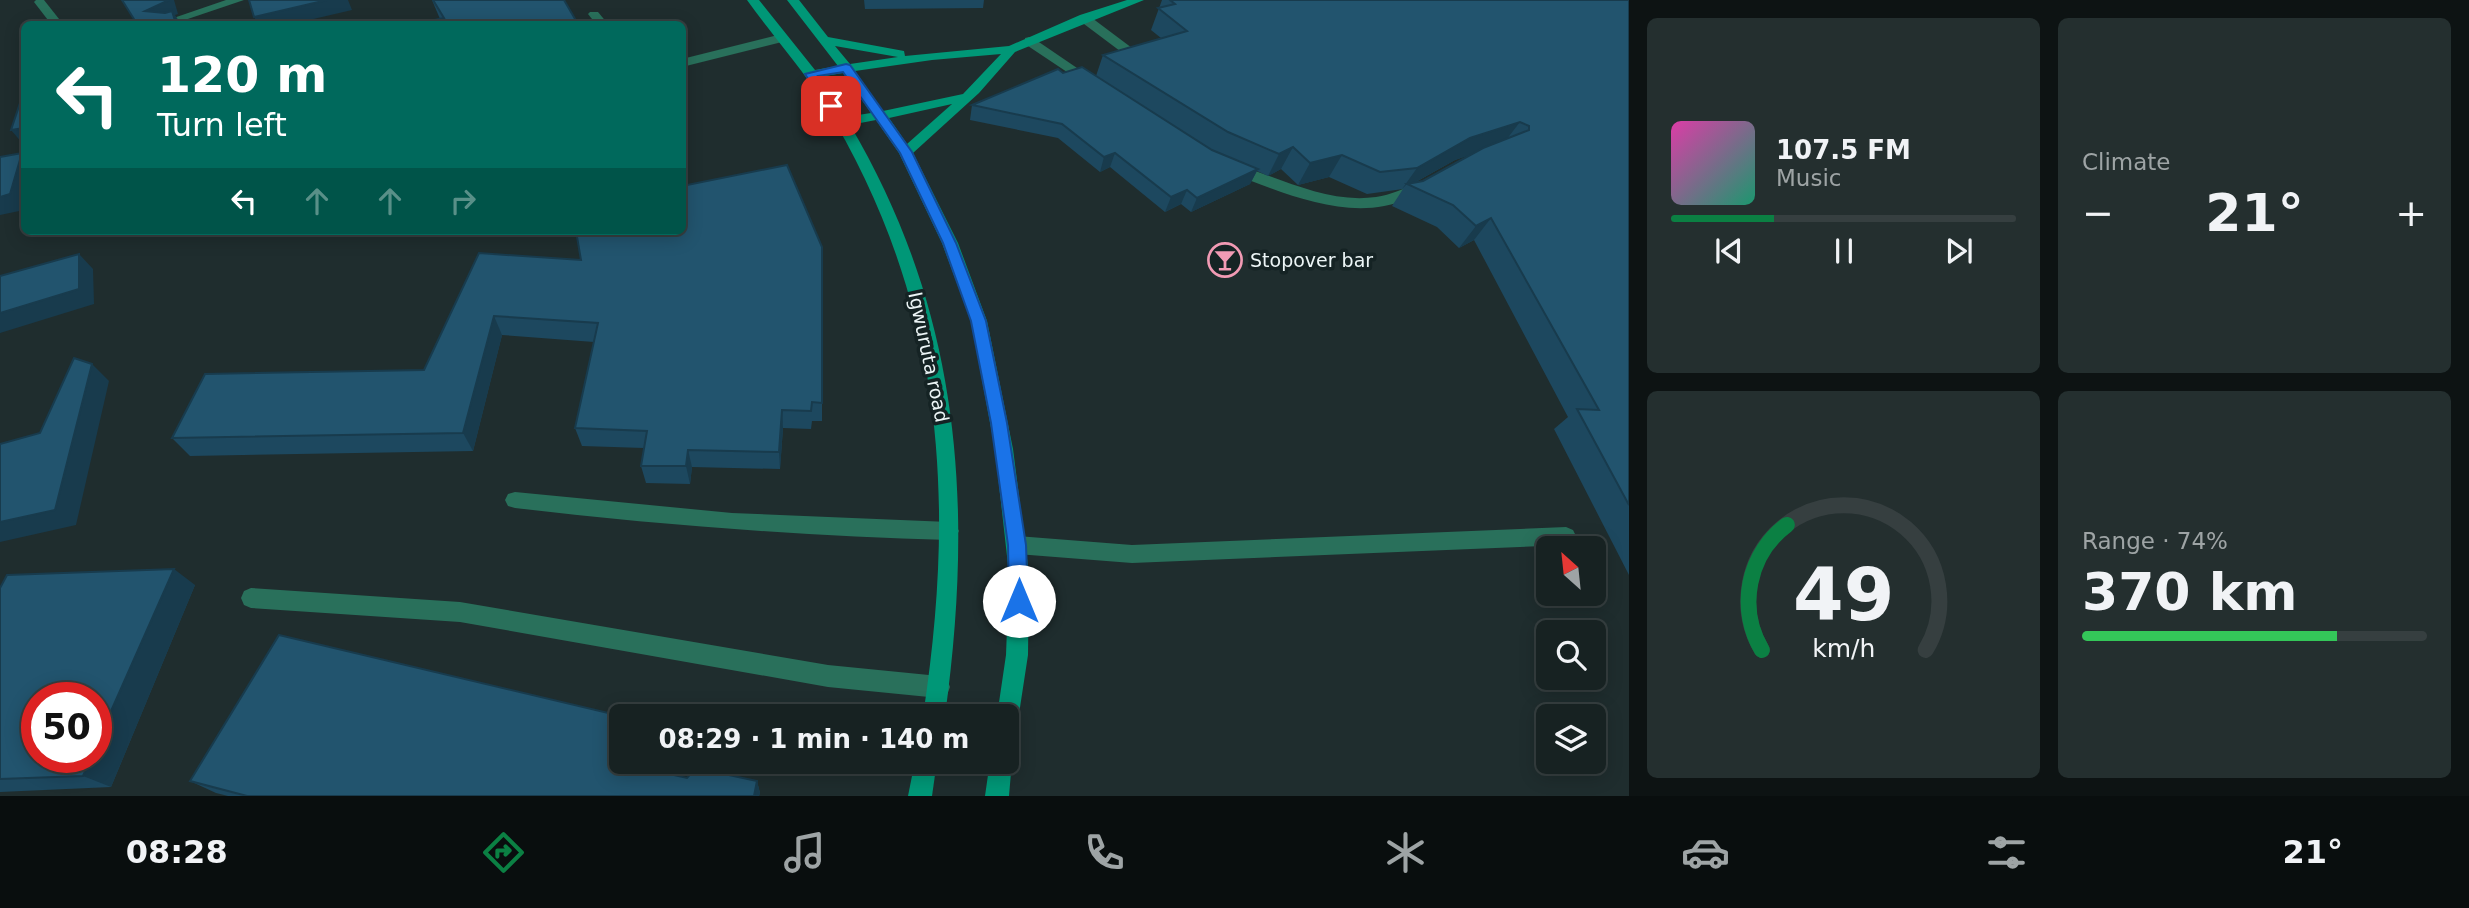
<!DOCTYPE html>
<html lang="en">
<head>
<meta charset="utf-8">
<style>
	body { margin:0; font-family:"DejaVu Sans",sans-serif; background:#242f2f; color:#f1f3f6; height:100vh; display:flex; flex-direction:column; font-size:26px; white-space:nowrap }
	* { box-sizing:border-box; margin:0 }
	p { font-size:23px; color:#9ea4a5 }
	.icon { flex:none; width:38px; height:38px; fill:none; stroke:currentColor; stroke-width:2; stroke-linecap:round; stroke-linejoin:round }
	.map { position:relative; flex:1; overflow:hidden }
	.drawer { display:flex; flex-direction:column; gap:18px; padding:18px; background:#0d1313; width:840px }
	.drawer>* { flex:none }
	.top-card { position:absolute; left:21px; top:21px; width:665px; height:214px; border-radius:10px; box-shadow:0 4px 18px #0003,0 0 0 2px #363f40; background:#00695c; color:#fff; overflow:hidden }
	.needle { width:46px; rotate:333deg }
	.fabs { position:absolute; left:1536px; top:536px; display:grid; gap:14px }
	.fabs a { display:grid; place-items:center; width:70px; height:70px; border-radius:10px; background:#172222; box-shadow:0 4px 18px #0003,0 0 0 2px #363f40; font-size:35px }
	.speed { position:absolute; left:21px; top:682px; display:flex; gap:14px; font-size:35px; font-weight:700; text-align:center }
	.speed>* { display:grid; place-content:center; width:91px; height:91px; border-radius:50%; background:#172222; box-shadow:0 4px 18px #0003,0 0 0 2px #363f40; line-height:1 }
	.speed .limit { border:10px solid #d22; background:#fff; color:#111 }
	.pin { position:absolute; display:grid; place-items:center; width:60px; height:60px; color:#fff; margin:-30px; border-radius:14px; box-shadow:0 4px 10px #0006 }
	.me { position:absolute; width:77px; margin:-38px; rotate:0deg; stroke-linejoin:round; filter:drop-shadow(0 0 5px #0008) }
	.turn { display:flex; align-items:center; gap:24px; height:147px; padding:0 21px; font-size:32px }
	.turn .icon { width:91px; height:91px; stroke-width:2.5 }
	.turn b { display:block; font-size:49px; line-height:60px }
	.lanes { display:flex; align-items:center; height:66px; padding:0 21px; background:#0003; justify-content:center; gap:35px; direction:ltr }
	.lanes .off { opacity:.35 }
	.big { font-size:52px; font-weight:600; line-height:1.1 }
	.drawer .widget { flex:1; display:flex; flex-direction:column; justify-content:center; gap:10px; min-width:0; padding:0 24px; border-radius:10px; background:#242f2f }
	.drawer .dial { align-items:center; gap:0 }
	.dial svg { height:182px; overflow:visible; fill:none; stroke:#363f40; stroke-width:7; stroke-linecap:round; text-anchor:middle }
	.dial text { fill:#f1f3f6; stroke:none }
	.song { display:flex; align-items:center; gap:21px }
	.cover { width:84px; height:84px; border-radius:10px; background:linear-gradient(135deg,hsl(320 70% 55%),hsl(160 70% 35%)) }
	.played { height:7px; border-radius:4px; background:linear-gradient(90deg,#0b8043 30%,#363f40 30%) }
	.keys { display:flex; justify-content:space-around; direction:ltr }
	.heat { display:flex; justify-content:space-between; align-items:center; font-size:38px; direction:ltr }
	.charge { height:10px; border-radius:5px; background:linear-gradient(90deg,#34c759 74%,#363f40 0) }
	.drawer .tiles { flex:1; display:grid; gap:18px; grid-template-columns:repeat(2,1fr) }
	.trip { position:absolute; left:609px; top:704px; width:410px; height:70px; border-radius:10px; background:#172222; box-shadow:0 4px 18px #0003,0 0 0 2px #363f40; font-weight:600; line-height:70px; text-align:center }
	.tab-bar { display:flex; height:112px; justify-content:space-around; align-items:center; background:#090e0e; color:#9ea4a5 }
	.tab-bar .icon { width:49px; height:49px }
	.tab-bar .current { color:#0b8043 }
	.tab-bar b { font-size:32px; color:#f1f3f6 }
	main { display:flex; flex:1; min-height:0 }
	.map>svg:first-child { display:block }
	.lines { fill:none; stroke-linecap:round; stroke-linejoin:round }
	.lane { fill:#29705b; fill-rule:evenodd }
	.secondary { fill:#009777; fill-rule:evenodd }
	.wall { fill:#1d485f; fill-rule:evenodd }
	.shaded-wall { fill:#183b4d }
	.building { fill:#22546e; stroke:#183b4d; stroke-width:2 }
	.route { fill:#1a73e8; stroke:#114b97; stroke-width:2 }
	.labels { text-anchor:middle; stroke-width:7; stroke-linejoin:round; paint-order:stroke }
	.poi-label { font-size:19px; fill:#ecf5f6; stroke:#152324; text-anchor:start }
	.street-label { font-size:19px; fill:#ecf5f6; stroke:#152324 }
</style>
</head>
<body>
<main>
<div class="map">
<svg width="1629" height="796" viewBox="0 0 1629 796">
	<rect width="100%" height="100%" fill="#1f2d2e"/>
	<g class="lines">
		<g class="lane">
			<path d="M36,0H44L63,24H51L34,2Z"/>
			<path d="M226,0H244L173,24H156Z"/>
			<path d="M590,12H598L608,24H596L588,14Z"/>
			<path d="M1080,15H1088L1136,51V57H1128L1080,21Z"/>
			<path d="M782,34L788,38L786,41L682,67V59Z"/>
			<path d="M1029,37L1033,38L1099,83L1098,86H1088L1025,44V38Z"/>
			<path d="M1233,164C1280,177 1326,204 1376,197C1391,195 1404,188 1418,184L1425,189C1420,194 1414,196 1407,199C1350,224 1281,192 1228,172V166Z"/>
			<path d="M515,492L732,513L949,522L956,525L959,531L956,537L949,540C804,536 659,525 515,508L508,506L505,500L508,494Z"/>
			<path d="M1566,527L1573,530L1576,536L1573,542L1566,545L1132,563L1017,554L1010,551L1007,545L1010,539L1017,536L1132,545Z"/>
			<path d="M251,588L460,602L828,665L939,676L947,679L950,687L947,695L939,698L828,687L460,622L251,608L244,605L241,598L244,591Z"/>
		</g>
		<g class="secondary">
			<path d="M747,0H759L815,70L838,66L787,0H799L828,37L904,51L905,56L1009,46L1080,15L1127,0H1144L1015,52L979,93L913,153L958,243L987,321L1013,449L1029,574L1028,655L1017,727L1014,735L1006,738V716H997L1006,655L1009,574L995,449L971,321L942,243L899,153L876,120L850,125C961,313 974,504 945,716H923C957,494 943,297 823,102C800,66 772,35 747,0ZM835,46L898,57L850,64ZM1001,54L963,94L883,111L855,71L932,60ZM843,73L871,113L845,117L819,77ZM952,104L907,144L889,118Z"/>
			<path d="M1006,752L1012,761L1009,796H985L990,761H1006Z"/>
			<path d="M915,761H937L932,796H908Z"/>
		</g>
	</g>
	<g class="wall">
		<path d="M432,0H564L440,19Z"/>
		<path d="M864,0H984L983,8L865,9Z"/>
		<path d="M1162,0H1629V575L1554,429L1568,417L1474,240L1459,248L1437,227L1392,206L1403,189L1367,194L1329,177L1298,185L1281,169L1268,176L1257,171L1250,184L1191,212L1181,204L1165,212L1110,167L1100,172L1058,138L970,120L972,105L1063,73L1096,76L1103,55L1161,38L1151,30ZM1475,153L1423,181L1414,183L1455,160Z"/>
		<path d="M822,247V421H812L811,429L783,428L780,469L692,467L690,484L646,483L641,466L644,448L582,446L575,428L594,342L502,335L473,451L190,456L172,438L424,370L479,253L581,260Z"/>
		<path d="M195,585L111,787L0,792V588Z"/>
		<path d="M628,761L627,765L687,778L757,781L760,793L759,796H228L216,793L190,781Z"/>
	</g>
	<g class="shaded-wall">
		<path d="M169,0H174L178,14L175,15L181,24H176L145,11Z"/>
		<path d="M327,0H348L352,10L292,24H258L254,17Z"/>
		<path d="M1520,122L1503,144L1455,160L1410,185L1407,184L1402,189L1417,168L1470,138Z"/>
		<path d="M24,128V144H23L11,130Z"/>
		<path d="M1293,147L1281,169L1268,176L1279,154Z"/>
		<path d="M22,153L24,156V210L0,215V197Z"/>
		<path d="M1115,153L1110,167L1100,172L1104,157Z"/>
		<path d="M1342,155L1329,177L1298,185L1310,163Z"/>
		<path d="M1258,169L1250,184L1191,212L1197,198Z"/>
		<path d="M1187,190L1181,204L1165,212L1171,197Z"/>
		<path d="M1491,218L1474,240L1459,248L1476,226Z"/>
		<path d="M79,254L93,269L94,304L0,333V313Z"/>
		<path d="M494,316L502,335L473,451L463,433Z"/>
		<path d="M92,364L109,381L76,525L0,542V522Z"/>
		<path d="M782,410L783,428L780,469L779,452Z"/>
		<path d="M688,450L692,467L690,484L686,466Z"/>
		<path d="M174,569L195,585L111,787L83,776L91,758H96V745Z"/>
		<path d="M621,744V761H628L623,775L615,762Z"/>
		<path d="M757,781L760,793L759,796H754Z"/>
	</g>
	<g class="building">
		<path d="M122,0H169L145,11L165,13L172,11L176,24H137Z"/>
		<path d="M249,0H327L254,17Z"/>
		<path d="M433,0H564L578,24H430L429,21L444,18Z"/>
		<path d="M1170,0H1629V505L1577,409L1599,410L1491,218L1476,226L1453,205L1407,184L1423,181L1483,148L1529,130V126L1520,122L1470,138L1417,168L1380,172L1342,155L1310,163L1293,147L1279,154L1228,132L1103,55L1187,31L1158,8L1175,4Z"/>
		<path d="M1082,67L1212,150L1258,169L1197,198L1187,190L1171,197L1115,153L1104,157L1062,124L972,105L1058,69L1063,73Z"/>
		<path d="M24,91V128L11,130Z"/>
		<path d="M22,153L10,194L0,197V157Z"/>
		<path d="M787,165L822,247V403L812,402L811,411L782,410L779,452L688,450L686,466H641L647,431L575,428L598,323L494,316L463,433L172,438L205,374L424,370L479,253L581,260L576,231H682V186Z"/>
		<path d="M79,254V289L0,313V276Z"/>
		<path d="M74,358L92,364L55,510L0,522V444L40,433Z"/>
		<path d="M174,569L96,745V698H37V758H91L83,776L0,779V588L7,575Z"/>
		<path d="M279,635L621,716V744L615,762L687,778L696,768L757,781L754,796H247L190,781Z"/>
	</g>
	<path class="route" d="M846,64L850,65L912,152L956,243L986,321L1007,423L1026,545L1028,601L1025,607L1019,610L1012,607L1009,601L1008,545L991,423L971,321L943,243L900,153L843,72L818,76L837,106L831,109L826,108L805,74Z"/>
	<defs>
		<g id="bar-ring" transform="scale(1.75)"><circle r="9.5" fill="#152324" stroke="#f19ab4" stroke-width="1.5"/><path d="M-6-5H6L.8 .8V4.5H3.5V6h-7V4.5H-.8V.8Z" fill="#f19ab4"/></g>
	</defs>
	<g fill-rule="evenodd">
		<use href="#bar-ring" x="1225" y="260"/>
	</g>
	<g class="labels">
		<g class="poi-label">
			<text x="1250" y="267">Stopover bar</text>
		</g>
		<g class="street-label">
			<text transform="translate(929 357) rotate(78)" y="7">Igwuruta road</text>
		</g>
	</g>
</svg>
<div class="fabs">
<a><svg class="needle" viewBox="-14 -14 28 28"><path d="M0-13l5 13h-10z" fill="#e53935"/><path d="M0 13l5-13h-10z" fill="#9ea4a5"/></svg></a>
<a><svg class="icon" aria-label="search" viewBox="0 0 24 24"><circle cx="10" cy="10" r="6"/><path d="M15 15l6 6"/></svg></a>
<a><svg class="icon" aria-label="layers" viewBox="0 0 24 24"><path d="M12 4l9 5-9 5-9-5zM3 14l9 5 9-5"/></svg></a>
</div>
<div class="speed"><div class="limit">50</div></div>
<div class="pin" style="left:831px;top:106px;background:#d93025"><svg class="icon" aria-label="arrive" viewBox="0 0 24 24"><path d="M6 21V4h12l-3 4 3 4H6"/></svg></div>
<svg class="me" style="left:1019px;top:601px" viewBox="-20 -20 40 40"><circle r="19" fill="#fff"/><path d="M0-13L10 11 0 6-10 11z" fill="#1a73e8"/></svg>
<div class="trip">08:29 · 1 min · 140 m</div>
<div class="top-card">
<div class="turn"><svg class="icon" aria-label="left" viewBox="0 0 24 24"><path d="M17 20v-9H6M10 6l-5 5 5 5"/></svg><div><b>120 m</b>Turn left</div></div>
<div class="lanes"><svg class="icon" aria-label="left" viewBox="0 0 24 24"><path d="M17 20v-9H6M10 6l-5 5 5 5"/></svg><svg class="icon off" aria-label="ahead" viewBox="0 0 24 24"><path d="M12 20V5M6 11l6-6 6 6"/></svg><svg class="icon off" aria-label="ahead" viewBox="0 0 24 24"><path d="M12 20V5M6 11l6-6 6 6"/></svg><svg class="icon off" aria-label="right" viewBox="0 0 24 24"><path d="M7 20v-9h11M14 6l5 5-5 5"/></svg></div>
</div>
</div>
<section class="drawer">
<div class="tiles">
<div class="widget">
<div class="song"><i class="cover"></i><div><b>107.5 FM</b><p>Music</p></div></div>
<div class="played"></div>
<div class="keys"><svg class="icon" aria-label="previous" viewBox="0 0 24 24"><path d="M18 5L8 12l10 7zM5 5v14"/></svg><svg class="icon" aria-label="pause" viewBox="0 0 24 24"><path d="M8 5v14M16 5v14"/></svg><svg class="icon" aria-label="next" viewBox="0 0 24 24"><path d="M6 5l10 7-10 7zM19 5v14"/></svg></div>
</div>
<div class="widget"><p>Climate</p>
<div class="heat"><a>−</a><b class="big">21°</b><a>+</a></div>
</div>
<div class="widget dial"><svg viewBox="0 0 100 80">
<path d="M14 69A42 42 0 1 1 86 69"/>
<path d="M14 69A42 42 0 0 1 25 14" stroke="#0b8043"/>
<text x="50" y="56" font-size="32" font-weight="700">49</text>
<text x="50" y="72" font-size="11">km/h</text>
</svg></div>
<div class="widget"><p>Range · 74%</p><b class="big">370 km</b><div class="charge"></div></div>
</div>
</section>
</main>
<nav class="tab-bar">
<b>08:28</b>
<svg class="icon current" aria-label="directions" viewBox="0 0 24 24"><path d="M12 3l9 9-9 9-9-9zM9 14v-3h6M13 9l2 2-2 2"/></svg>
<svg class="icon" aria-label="music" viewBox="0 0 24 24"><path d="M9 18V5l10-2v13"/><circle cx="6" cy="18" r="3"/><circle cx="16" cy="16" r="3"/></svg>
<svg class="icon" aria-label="phone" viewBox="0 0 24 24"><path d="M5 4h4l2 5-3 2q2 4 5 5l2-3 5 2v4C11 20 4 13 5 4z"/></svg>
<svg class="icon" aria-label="climate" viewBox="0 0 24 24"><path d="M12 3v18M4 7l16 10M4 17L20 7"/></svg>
<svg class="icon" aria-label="car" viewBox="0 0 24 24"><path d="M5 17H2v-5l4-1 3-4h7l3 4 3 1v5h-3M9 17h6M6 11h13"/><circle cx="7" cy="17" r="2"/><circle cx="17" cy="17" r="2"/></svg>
<svg class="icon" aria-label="filters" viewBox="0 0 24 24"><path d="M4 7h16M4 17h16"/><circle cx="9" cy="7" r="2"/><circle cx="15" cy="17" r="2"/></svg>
<b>21°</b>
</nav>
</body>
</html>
